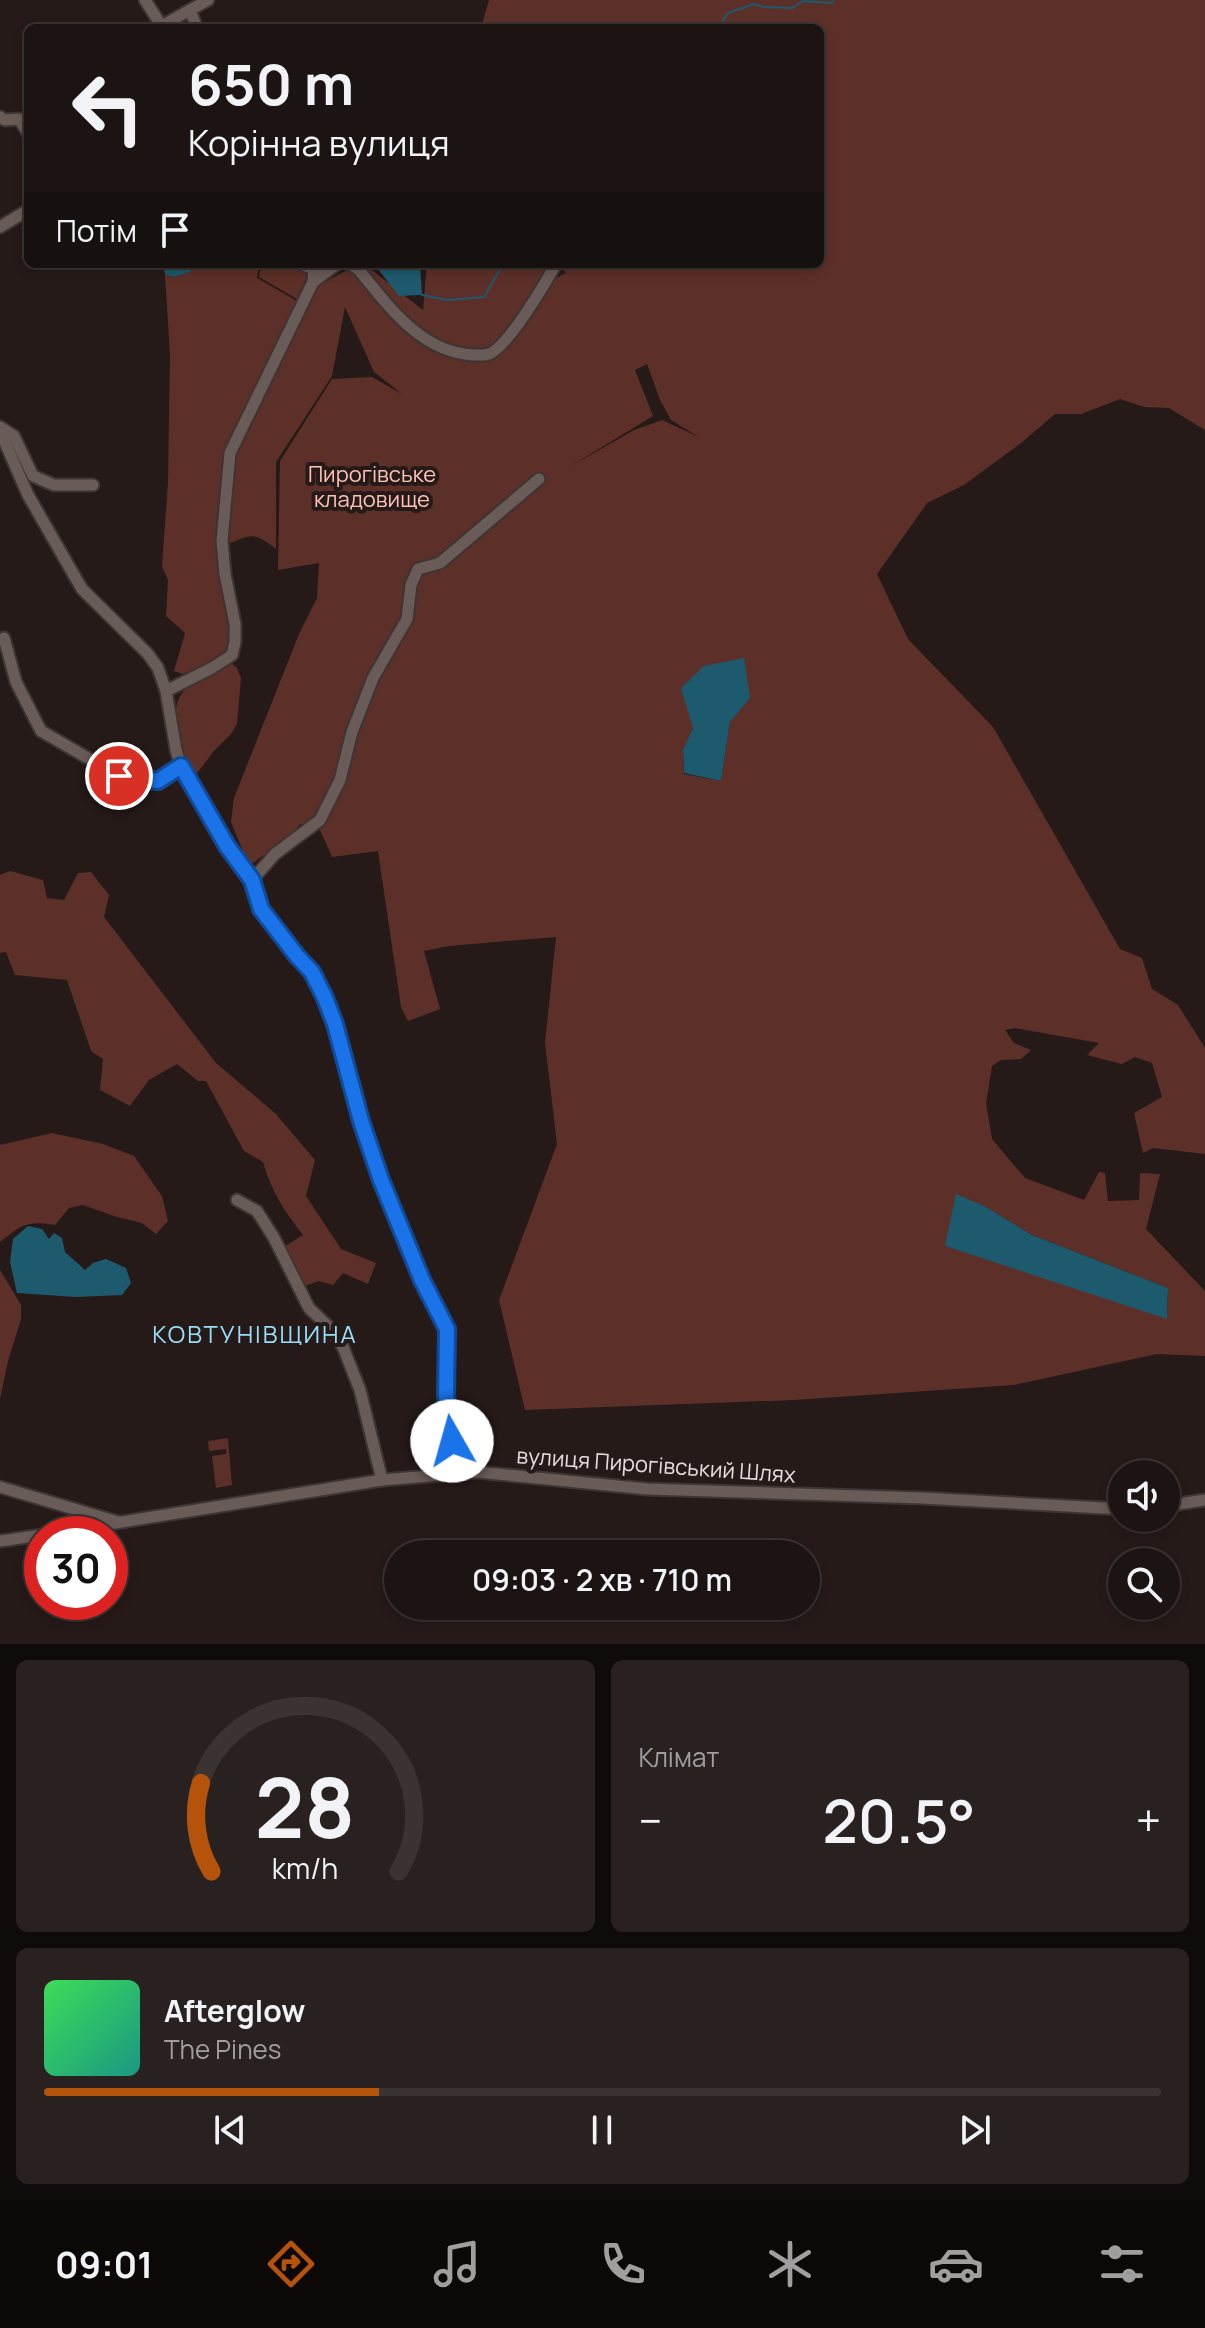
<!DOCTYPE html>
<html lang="uk">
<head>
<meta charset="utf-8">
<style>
	body { margin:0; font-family:Manrope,sans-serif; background:#292120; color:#f1f3f6; height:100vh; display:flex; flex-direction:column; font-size:30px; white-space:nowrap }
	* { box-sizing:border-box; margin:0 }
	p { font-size:26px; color:#a09e9f }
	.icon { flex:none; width:44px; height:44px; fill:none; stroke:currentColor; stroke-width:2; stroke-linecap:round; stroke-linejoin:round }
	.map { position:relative; height:1644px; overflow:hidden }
	.sheet { display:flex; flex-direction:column; gap:16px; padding:16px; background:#0f0b0a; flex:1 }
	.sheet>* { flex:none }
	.hud { position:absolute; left:24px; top:24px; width:800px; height:244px; border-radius:12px; box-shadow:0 4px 12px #0003,0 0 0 2px #3a3332; background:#1c1412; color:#f1f3f6; overflow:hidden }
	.tools { position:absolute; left:1108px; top:1460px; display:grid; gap:16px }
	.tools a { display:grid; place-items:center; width:72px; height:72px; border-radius:50%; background:#1c1412; box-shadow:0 4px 12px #0003,0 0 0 2px #3a3332; font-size:40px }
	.speed { position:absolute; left:24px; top:1516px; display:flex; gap:16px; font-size:40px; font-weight:700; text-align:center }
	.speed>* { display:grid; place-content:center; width:104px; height:104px; border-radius:50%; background:#1c1412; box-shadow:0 4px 12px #0003,0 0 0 2px #3a3332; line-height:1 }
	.speed .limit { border:12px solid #d22; background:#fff; color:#111 }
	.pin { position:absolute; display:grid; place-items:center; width:68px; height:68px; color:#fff; margin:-34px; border:4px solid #fff; border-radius:50%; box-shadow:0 2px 8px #0007 }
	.me { position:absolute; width:88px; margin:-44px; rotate:353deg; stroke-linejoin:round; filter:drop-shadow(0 0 6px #0008) }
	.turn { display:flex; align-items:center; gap:28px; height:168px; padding:0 32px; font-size:36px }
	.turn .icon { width:104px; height:104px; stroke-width:2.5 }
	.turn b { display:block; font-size:56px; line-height:68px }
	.then { display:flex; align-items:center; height:76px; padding:0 32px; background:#0003; gap:16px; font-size:30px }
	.big { font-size:60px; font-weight:600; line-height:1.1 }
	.sheet .card { flex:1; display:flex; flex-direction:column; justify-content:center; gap:12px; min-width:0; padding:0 28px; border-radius:12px; background:#292120 }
	.sheet .dial { align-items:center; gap:0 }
	.dial svg { height:208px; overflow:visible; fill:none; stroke:#3a3332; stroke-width:7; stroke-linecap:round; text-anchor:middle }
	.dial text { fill:#f1f3f6; stroke:none }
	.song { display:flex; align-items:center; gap:24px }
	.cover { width:96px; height:96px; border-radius:12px; background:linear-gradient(135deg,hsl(130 70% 55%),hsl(170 70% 35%)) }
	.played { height:8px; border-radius:4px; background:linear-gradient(90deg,#b45309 30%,#3a3332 30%) }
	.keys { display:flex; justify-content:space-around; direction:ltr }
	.heat { display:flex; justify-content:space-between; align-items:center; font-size:44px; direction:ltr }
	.sheet .tiles { flex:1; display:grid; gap:16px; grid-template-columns:1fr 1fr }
	.card:last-child { grid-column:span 2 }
	.trip { position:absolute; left:384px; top:1540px; width:436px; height:80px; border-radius:40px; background:#1c1412; box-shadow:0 4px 12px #0003,0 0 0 2px #3a3332; font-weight:600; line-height:80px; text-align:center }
	.tab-bar { display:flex; height:128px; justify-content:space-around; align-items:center; background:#0b0807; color:#a09e9f }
	.tab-bar .icon { width:56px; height:56px }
	.tab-bar .selected { color:#b45309 }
	.tab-bar b { font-size:36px; color:#f1f3f6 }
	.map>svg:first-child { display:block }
	.green { fill:#5c3028; fill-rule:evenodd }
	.water { fill:#1d5a6e }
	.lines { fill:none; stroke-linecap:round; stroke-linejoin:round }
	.stream { stroke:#1d5a6e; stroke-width:2 }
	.minor-casing { stroke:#3d3433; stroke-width:15 }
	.minor { stroke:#695b58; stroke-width:11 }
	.route-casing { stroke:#114b97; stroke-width:20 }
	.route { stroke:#1a73e8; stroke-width:14 }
	.labels { text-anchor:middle; stroke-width:8; stroke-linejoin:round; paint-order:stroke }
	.park-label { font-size:22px; fill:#fdc2b7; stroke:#251a18 }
	.street-label { font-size:22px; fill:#e5dcdb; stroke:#251a18 }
	.neighbourhood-label { font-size:24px; letter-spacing:2px; fill:#97dff9; stroke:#251a18 }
</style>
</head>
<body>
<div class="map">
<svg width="1205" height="1644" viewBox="0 0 1205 1644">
	<rect width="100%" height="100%" fill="#251a18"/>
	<g class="green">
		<path d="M489,0H1205V430L1169,408L1144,407L1120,399L1081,414H1055L1021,443L964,485L927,503L877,574L908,639L993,727L1120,949L1142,958L1152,989L1178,1005L1205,1048V1154L1153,1148L1143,1153L1134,1113L1162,1097L1152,1063L1135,1057L1122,1064L1087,1055L1099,1043L1015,1028L1005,1030L1014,1043L1031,1050L1021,1059L1001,1060L992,1066L986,1103L992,1139L1025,1178L1084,1200L1099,1172L1105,1173L1108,1201L1139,1200L1140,1173L1160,1174L1146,1229L1205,1291V1356L1157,1354L1014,1385L794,1400L525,1410L499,1300L557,1144L545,1043L556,937L449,946L424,951L440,1009L408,1021L401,1007L378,851L332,857L320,830L300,824L293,834L249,866L231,822L234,798L299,634L317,598L319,563L278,570L280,461L332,379L372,377L402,394L374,372L345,307L332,376L276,462V549C255,532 252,534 228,544L236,455L316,287L358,264H364L423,310L427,264H555L549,281L566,273L558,264H820V28H481ZM647,364L660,400L671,420L699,437L662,420L634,430L566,469L653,416L635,370ZM750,697L730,722L721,781L684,774L683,751L693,728ZM986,1207L1032,1235L1168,1288L1167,1318L946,1246Z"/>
		<path d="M193,264H259L257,278L297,301L224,452L218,527L232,633L229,650L225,656L183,674L174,671L185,633L166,616L168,580L162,566L168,482L170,355L165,274L174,277L190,272Z"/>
		<path d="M261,264H291L305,269L306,278L297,299L259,277Z"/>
		<path d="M230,662L237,668L241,678L237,724L231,734L214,751L195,776L187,771C181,745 165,710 186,688C195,678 218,669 230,662Z"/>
		<path d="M10,871L43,880L47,898L64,900L78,873L91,872L109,895L104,917L216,1063L276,1114L315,1160L306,1196L341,1249L376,1263L368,1284L343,1273L333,1285L319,1281L302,1287L282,1248L303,1235C285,1212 271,1191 263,1162L244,1151L206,1081H198L177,1064L149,1080L130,1106L100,1090L103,1059L91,1051L67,980L15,975L6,952L0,953V875Z"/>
		<path d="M52,1133L103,1144L134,1156L162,1196L168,1221L156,1234L142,1223L114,1216L83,1205L69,1208L55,1225C27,1220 21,1225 0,1242V1145Z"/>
		<path d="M0,1270L21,1305V1319L8,1361L0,1399Z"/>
		<path d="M228,1438L232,1485L216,1488L212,1456L226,1454V1449L209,1451L208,1441Z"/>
	</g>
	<g class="water">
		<path d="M163,264H193L190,272L174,277L165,274Z"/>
		<path d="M374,264H420L422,295L399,296Z"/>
		<path d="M744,658L750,698L730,722L721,781L684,773L683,750L693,728L681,688L704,666Z"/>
		<path d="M956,1194L986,1207L1032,1235L1168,1288L1167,1319L945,1246Z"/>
		<path d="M28,1226L42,1229L49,1239L54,1233L62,1238L65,1252L85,1270L93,1263L106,1259L126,1268L131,1283L122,1295L75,1297L17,1293L10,1262L13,1239Z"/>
	</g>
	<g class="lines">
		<g class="stream">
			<path d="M711,28L720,25L728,13L754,4L764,7L792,8L803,1L832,3L833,0"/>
			<path d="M422,295L447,300L484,297L503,264"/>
		</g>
		<g class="minor-casing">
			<g id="minor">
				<path d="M145,0L161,25"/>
				<path d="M190,10L197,28"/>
				<path d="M158,28L208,0"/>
				<path d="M0,117L5,120L19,119L28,133"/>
				<path d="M0,227L28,210"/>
				<path d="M301,264L314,269L313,282"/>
				<path d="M350,264L359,270C389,307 421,352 473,355C479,355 486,356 491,353C510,343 545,284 556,264"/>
				<path d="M0,427L14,436L33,476L54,485H93"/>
				<path d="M0,431L28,495L82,589L148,654L158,668L166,691L176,750L181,766L227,846L252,880L261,909L297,956L312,972L325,998L335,1024L361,1121L381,1180L422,1280L447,1329L446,1396L453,1458L450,1473"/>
				<path d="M4,638L16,682L41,731L119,776L158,781L181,766"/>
				<path d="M166,691L212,668L232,655L235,642V624L225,574L222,541L230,453L313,282L337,264"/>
				<path d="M252,880L275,854L320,820L340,780L352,732L373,678L407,619L411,585L418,569L440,563L539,479"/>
				<path d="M237,1200L257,1211L274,1238L309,1308L330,1328L343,1347L360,1390L382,1480"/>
				<path d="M0,1487L118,1522"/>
				<path d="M1166,1506L1205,1500"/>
				<path d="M47,1534L382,1480L477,1472L647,1489L922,1498L1122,1509"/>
				<path d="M0,1541L42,1535"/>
			</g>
		</g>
		<use href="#minor" class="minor"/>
	</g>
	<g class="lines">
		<g class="route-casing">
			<path id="route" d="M119,776L158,781L181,766L227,846L252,880L261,909L297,956L312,972L325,998L335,1024L361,1121L381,1180L422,1280L447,1329L446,1396L452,1441"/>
		</g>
		<use href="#route" class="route"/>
	</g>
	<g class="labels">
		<g class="park-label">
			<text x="372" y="482">Пирогівське<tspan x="372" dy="25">кладовище</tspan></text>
		</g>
		<g class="street-label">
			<text transform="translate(656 1465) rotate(4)" y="8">вулиця Пирогівський Шлях</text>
		</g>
		<g class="neighbourhood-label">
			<text x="255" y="1343">КОВТУНІВЩИНА</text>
		</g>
	</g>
</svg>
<div class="tools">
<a><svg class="icon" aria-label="sound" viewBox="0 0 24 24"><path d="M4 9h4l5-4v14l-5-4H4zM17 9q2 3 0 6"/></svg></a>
<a><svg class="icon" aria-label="search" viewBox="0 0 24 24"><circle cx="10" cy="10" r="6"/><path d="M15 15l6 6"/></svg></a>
</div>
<div class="speed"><div class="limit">30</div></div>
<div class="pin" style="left:119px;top:776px;background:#d93025"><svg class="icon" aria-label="arrive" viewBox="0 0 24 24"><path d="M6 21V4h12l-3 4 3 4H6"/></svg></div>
<svg class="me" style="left:452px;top:1441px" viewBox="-20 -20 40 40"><circle r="19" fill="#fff"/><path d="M0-13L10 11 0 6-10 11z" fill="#1a73e8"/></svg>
<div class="trip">09:03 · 2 хв · 710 m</div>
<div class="hud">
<div class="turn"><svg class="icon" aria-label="left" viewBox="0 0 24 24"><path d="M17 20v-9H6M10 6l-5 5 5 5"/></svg><div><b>650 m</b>Корінна вулиця</div></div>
<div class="then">Потім<svg class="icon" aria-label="arrive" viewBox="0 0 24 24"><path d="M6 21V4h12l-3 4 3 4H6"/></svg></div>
</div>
</div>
<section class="sheet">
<div class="tiles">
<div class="card dial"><svg viewBox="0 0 100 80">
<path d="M14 69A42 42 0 1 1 86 69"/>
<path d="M14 69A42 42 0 0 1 10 35" stroke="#b45309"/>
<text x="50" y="56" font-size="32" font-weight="700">28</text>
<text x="50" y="72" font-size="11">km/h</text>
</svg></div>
<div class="card"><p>Клімат</p>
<div class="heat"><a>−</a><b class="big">20.5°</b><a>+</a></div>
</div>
<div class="card">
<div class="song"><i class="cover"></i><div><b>Afterglow</b><p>The Pines</p></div></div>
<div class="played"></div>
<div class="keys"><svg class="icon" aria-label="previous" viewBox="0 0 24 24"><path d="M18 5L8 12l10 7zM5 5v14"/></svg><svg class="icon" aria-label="pause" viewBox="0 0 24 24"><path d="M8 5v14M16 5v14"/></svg><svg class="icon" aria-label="next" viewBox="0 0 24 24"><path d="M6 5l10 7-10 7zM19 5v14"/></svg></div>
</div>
</div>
</section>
<nav class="tab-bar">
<b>09:01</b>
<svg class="icon selected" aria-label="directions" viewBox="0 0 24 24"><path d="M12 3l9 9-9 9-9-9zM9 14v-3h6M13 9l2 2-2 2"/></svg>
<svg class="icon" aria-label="music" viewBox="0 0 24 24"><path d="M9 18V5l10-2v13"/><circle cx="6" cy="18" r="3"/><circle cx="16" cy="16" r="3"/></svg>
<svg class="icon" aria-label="phone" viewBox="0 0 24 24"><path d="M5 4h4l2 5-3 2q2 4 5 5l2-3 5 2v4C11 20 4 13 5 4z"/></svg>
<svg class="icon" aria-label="climate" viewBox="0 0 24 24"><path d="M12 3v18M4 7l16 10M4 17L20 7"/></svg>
<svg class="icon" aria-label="car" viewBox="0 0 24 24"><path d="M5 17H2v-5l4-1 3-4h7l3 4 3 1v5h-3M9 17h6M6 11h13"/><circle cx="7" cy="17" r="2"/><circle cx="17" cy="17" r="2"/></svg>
<svg class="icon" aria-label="filters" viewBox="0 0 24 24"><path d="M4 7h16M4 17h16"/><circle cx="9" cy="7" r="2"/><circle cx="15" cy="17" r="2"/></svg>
</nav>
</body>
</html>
